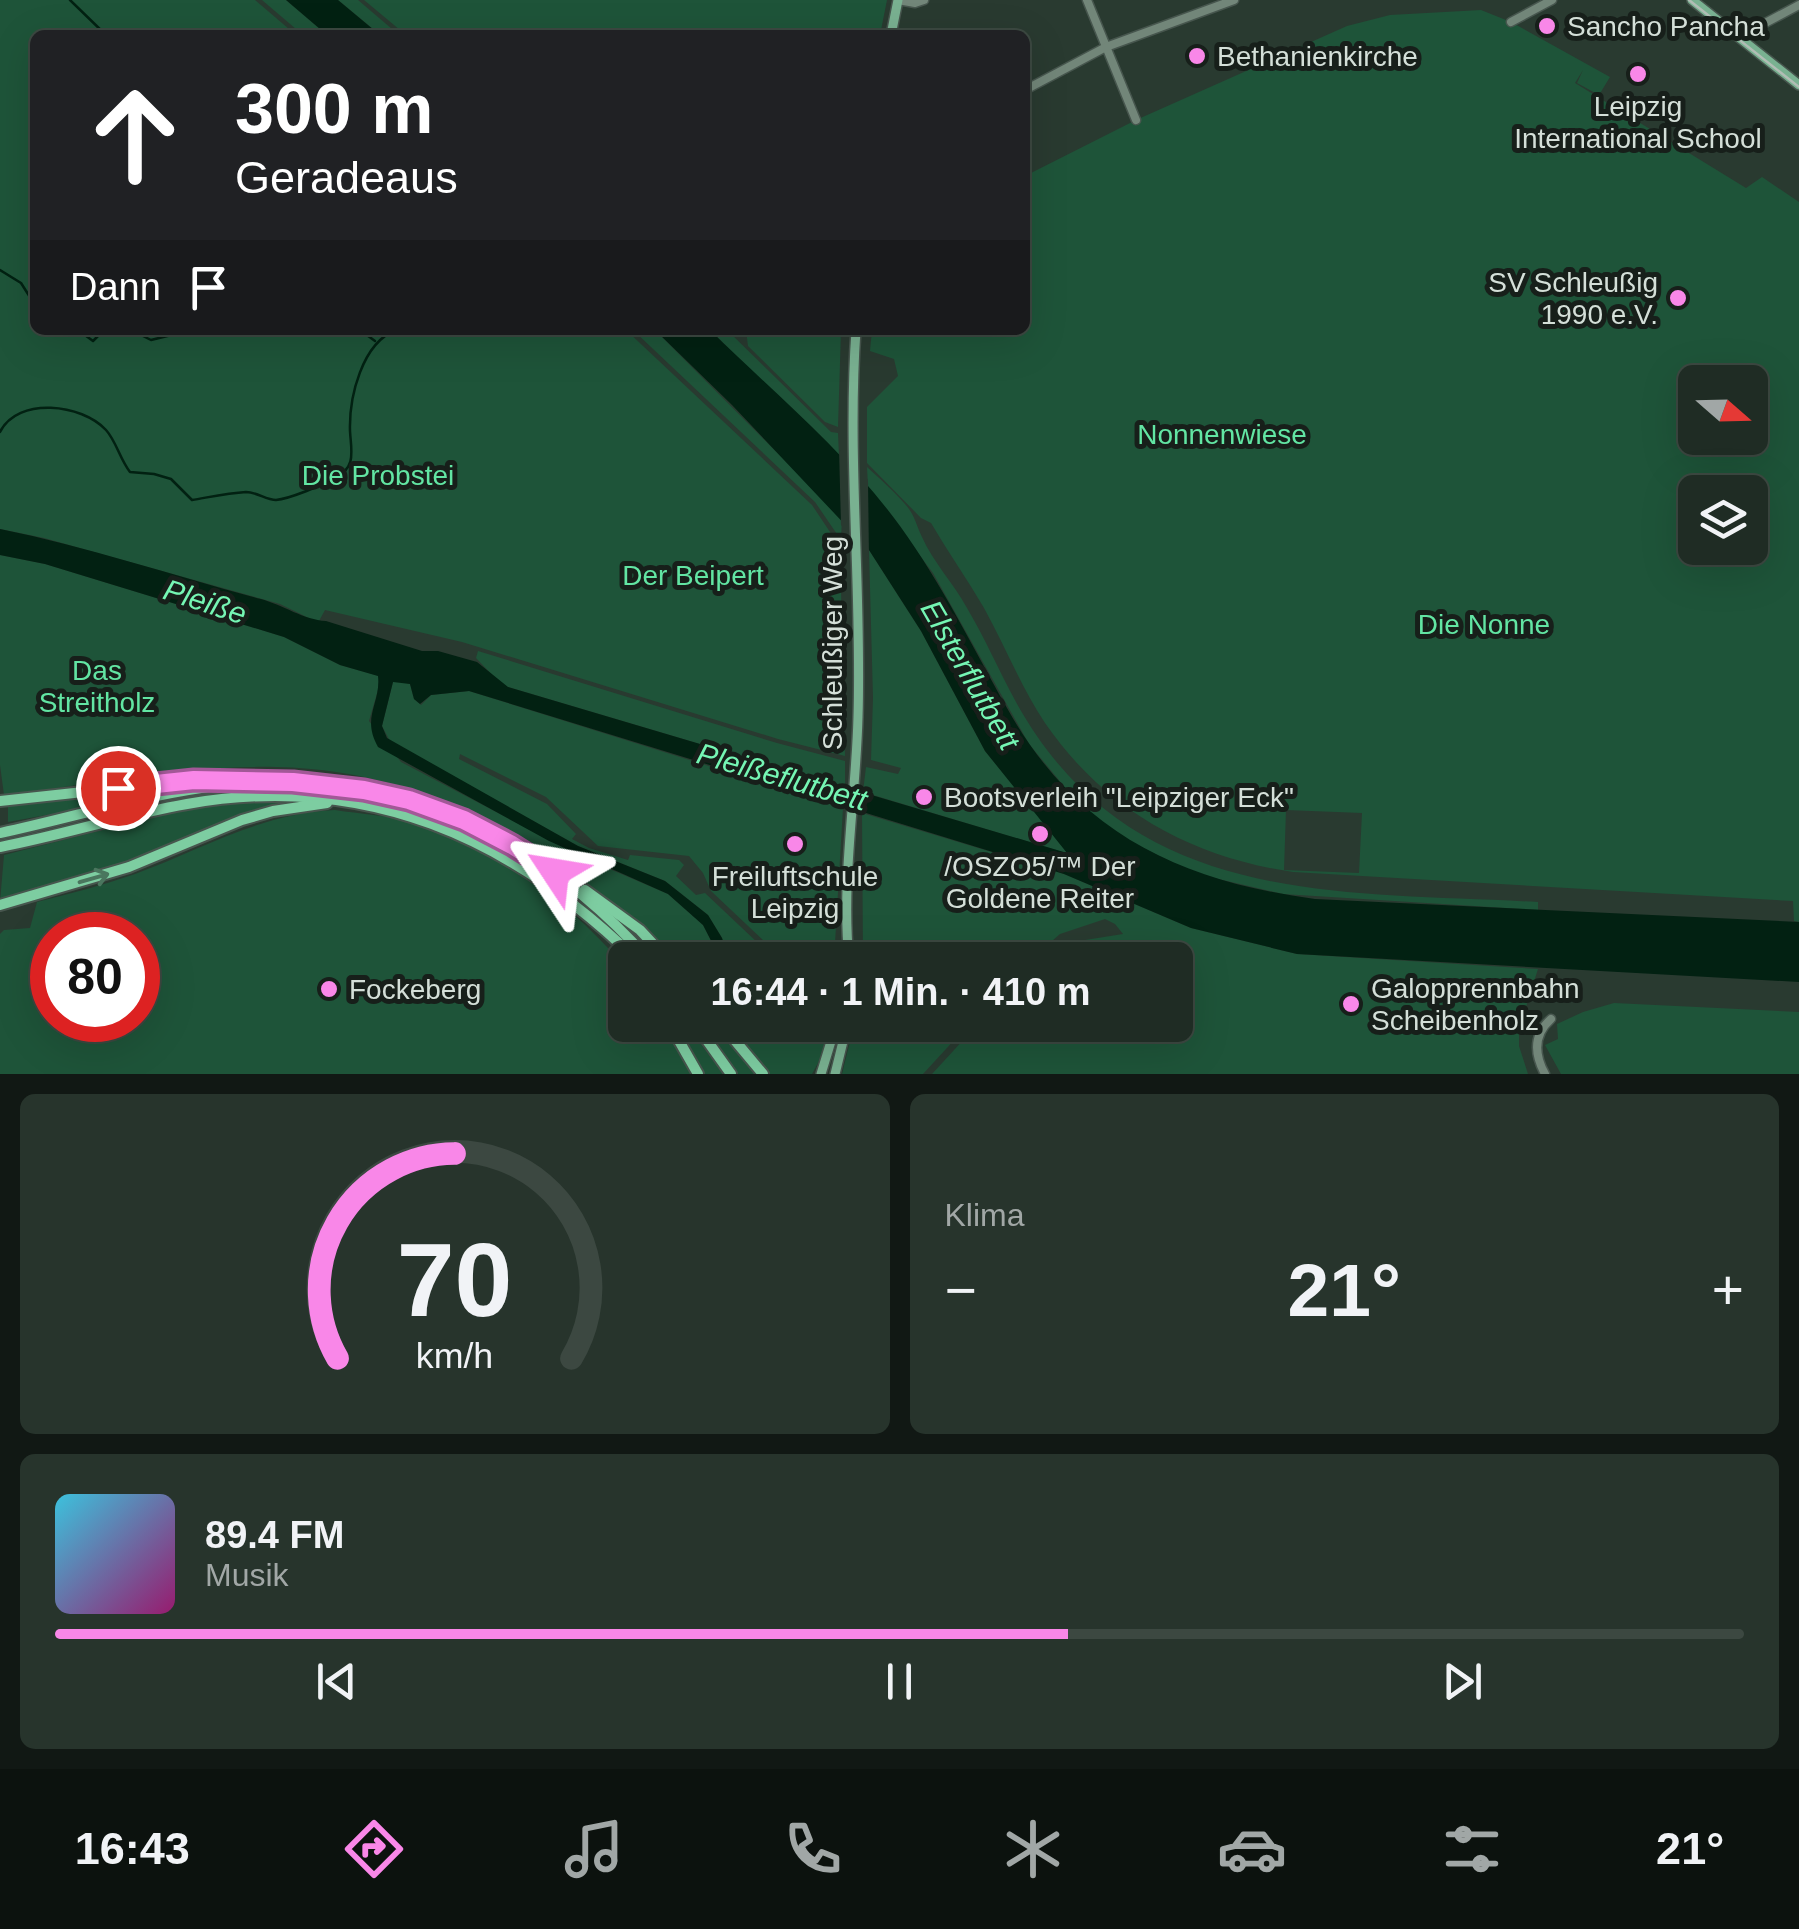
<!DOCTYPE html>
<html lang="de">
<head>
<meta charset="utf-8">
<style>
	body { margin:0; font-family:Arial,sans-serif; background:#27342c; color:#f1f3f6; height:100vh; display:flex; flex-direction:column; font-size:38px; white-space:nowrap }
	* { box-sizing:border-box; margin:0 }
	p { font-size:32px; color:#a1a7a6 }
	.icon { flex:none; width:55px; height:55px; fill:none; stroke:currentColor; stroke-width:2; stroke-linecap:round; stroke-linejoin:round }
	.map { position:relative; height:1074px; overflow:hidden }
	.panel { display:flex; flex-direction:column; gap:20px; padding:20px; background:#111814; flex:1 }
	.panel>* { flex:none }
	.top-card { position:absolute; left:30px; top:30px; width:1000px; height:305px; border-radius:15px; box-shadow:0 10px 40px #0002,0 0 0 2px #3c4841; background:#202124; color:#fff; overflow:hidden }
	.needle { width:65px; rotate:110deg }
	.fabs { position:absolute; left:1678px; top:365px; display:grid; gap:20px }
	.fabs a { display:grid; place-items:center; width:90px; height:90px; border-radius:15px; background:#1f2c24; box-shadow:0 10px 40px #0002,0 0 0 2px #3c4841; font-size:50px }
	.speed { position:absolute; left:30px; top:912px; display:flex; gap:20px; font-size:50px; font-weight:700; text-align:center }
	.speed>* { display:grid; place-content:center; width:130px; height:130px; border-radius:50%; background:#1f2c24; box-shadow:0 10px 40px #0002,0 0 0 2px #3c4841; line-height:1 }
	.speed .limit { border:15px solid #d22; background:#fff; color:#111 }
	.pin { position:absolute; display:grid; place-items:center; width:85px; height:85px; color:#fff; margin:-42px; border:5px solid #fff; border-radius:50%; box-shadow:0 2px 10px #0007 }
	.me { position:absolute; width:110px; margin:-55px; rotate:303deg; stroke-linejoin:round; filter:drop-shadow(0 0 8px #0008) }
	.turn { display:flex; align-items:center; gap:35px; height:210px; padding:0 40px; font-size:45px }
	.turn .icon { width:130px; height:130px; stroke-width:2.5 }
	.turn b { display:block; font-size:70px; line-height:85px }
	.then { display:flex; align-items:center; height:95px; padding:0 40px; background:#0003; gap:20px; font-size:38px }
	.big { font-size:75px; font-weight:800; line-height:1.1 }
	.panel .widget { flex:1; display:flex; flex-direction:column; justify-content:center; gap:15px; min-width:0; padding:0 35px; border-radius:15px; background:#27342c }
	.panel .dial { align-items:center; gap:0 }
	.dial svg { height:260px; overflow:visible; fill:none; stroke:#3c4841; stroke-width:7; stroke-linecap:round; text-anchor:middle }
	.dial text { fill:#f1f3f6; stroke:none }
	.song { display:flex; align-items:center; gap:30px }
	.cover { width:120px; height:120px; border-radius:15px; background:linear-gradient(135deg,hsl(190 70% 55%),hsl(320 70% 35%)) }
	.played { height:10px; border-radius:5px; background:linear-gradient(90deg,#f987e8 60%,#3c4841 60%) }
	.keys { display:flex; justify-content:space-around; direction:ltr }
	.heat { display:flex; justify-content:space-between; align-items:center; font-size:55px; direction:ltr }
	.panel .tiles { flex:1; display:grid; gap:20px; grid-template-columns:1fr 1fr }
	.widget:last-child { grid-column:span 2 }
	.trip { position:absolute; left:608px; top:942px; width:585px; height:100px; border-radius:15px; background:#1f2c24; box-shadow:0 10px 40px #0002,0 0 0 2px #3c4841; font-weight:800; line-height:100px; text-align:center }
	.tab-bar { display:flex; height:160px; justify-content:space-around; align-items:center; background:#0c120e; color:#a1a7a6 }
	.tab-bar .icon { width:70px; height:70px }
	.tab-bar .selected { color:#f987e8 }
	.tab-bar b { font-size:45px; color:#f1f3f6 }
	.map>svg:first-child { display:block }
	.green { fill:#1e5439; fill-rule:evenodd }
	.water { fill:#022112 }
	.pier { fill:#293a30 }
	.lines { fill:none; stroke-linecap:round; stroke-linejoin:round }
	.stream { stroke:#022112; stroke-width:2.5 }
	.minor-casing { stroke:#47564e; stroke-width:11 }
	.major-casing { stroke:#47564e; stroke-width:12 }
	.highway-casing { stroke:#47564e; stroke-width:14 }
	.minor { stroke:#728679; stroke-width:8 }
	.major { stroke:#79b191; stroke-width:9 }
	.highway { stroke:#7dcda1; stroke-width:10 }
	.tram { stroke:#b1bdb5; stroke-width:2.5 }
	.oneway { stroke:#4a765e }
	.route-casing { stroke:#a25897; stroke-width:25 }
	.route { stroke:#f987e8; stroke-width:18 }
	.poi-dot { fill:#f987e8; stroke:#171f1a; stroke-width:4 }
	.labels { text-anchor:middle; stroke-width:10; stroke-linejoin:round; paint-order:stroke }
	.poi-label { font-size:28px; fill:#d4dfd8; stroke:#171f1a; text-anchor:start }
	.park-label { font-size:28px; fill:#62e5a3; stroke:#171f1a }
	.street-label { font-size:28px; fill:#d4dfd8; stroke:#171f1a }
	.water-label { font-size:30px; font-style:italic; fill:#75f6b4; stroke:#171f1a }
</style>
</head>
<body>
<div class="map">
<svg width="1799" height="1074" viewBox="0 0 1799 1074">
	<rect width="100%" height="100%" fill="#293a30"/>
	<g class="green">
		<path d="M0,0H255L296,35H35V330H626L812,505L840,547L845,756L778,739L462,642L325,610L319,621H315L280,604L44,538L0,529Z"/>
		<path d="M262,0H286L327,35H303Z"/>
		<path d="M338,0H358L399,35H380Z"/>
		<path d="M364,0H887L880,35H406Z"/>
		<path d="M1481,10L1511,22L1610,77L1599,95L1577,83L1583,70L1575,83L1746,188L1762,177L1799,202V922L1794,921L1793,901L1293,872C1190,857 1104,809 1045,723C1021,687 1005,646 984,608C967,579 948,552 931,523L921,518L867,463V407L898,376L894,359L870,351L872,330H1025V176L1136,120L1347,26L1390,15ZM1695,382H1750V438H1695ZM1695,492H1750V548H1695ZM1286,810L1362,813L1359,873L1284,870Z"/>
		<path d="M633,330H655L842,518L841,540L815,502Z"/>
		<path d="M710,330H727L831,432L838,433L839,456Z"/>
		<path d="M746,330H841L838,427L825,422L748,346Z"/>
		<path d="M867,467C880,479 894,491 905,504C915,515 916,525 922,537C933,562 954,584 967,608C985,638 999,671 1016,702C1130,908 1335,891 1538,902V910L1283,894L1197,874L1130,842L1100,822L1073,797L1029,744L933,573L868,487Z"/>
		<path d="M869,550L921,631L985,751L1069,854L863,792L866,767L898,774L901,768L871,760L873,698Z"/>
		<path d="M0,555L45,564L284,637L340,665L379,676L380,683L369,721L401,762L584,858L668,894L703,925L721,960H677C647,928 614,902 578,877C486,812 391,769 276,767C186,765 94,784 4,795L0,765Z"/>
		<path d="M478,651L777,743L845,761V787L508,687L500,683L476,658Z"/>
		<path d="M396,680L410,684L414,699L421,705L431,695L469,691L843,808L834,960H784L711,891L703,873L689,856L598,846L546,797L460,754L459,759L547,804L576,834L572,839L589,848L628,860L630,855L679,860L684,865L676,876L696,895L705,893L776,960H729L722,938L708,915L665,881L578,846L390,741L382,726L393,682Z"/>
		<path d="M169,785L101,805L8,822V804Z"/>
		<path d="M275,801H310L128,864L0,902L4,855L174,812L207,806Z"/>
		<path d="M335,810C360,814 387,815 411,822C496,848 568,900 625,967V1025H665L693,1074H0V934L4,930L30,928L37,902C69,894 103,885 135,874C202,849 262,813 335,810ZM52,935H138V1020H52Z"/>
		<path d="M862,813L1064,874L1191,928L1297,954L1538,969L1519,1029V1046L1528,1074H932L977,1025H1175V960H1045L1066,943L1123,934L1115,924L1105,919L1060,934L1030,960H863Z"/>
		<path d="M1614,1003L1799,1012V1074H1561L1545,1045L1558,1039L1557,1024L1583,1012Z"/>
		<path d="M675,1025H687L723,1074H703Z"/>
		<path d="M705,1025H719L760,1074H738Z"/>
		<path d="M730,1025H830L823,1054L812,1074H770Z"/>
		<path d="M854,1025H968L923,1074H842Z"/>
	</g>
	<g class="water">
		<path d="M286,0H338L380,35H327Z"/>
		<path d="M655,330H710C774,393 847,453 900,526C942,584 972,646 1007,708C1076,832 1179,881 1315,899L1799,922V982L1297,954L1191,928L1064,874L469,691L431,695L420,704L414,699L410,684L393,682L382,726L387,738L578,846L665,881L708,915L722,938L729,960H721L703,925L668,894L549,841L378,747C361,717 381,704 378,676L340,665L284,637L45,564L0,555V529C89,547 174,576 261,599C283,605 304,620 326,621L422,651H438L477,662L508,687L1067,853L985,751L921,631L869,550L732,405Z"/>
	</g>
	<path class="pier" d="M839,449L868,480L869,559L841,525Z"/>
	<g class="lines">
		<g class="stream">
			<path d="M70,0L106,35"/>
			<path d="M0,270L21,283L35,305"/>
			<path d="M78,330L93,341L104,330"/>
			<path d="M131,330L151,340L192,330"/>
			<path d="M360,330L375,341"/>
			<path d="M0,432C18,396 82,404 106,430C116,441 120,459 130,472L154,474L171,479L192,500C210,497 228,493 246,492C257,492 266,500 276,500C289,499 323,485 335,478C357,467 351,451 350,431C349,397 362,343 396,330"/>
		</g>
		<g class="minor-casing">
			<g id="minor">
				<path d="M898,0L915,3L924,0"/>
				<path d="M1087,0L1136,120"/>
				<path d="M1511,22L1552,0"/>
				<path d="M1743,40L1752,30L1799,5"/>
				<path d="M1025,90L1106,47L1234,0"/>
				<path d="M1545,1074C1534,1054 1533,1035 1551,1019"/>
			</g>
		</g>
		<g class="major-casing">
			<g id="major">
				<path d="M1692,0L1799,85"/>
				<path d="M891,35L898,0"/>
				<path d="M849,960C841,880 856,797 858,717C862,588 847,459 856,330"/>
				<path d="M821,1074L836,1025"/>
				<path d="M835,1074L847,1025"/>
			</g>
		</g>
		<g class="highway-casing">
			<g id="highway">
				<path d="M0,801L194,780L216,781"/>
				<path d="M0,833C67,819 133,798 201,788C377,762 532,828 649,960"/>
				<path d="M0,847C63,835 124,815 187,804C365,772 511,837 637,960"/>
				<path d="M585,890L640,930L668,960"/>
				<path d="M0,905L129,867L242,820L273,811L327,803"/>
				<path d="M670,1025L698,1074"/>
				<path d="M696,1025L731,1074"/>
				<path d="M722,1025L763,1074"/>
			</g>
		</g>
		<use href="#minor" class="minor"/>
		<use href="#major" class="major"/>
		<use href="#highway" class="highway"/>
		<path class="tram" d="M1689,0L1799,87"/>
	</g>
	<defs><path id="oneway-shaft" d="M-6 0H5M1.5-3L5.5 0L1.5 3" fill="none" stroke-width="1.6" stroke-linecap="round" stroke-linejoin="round" transform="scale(2.5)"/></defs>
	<use class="oneway" href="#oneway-shaft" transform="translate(94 878) rotate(-16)"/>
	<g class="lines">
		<g class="route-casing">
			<path id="route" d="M118,788L194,780L293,782L364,790L409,800L464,820L512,845L555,872"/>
		</g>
		<use href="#route" class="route"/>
	</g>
	<g class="poi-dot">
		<circle cx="1547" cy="26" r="10"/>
		<circle cx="1197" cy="56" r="10"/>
		<circle cx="1638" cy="74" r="10"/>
		<circle cx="1678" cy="298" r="10"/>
		<circle cx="924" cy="797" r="10"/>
		<circle cx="1040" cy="834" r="10"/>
		<circle cx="795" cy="844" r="10"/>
		<circle cx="329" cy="989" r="10"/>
		<circle cx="1351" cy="1004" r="10"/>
	</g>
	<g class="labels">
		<g class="poi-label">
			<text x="1567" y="36">Sancho Pancha</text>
			<text x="1217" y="66">Bethanienkirche</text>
			<text x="1638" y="116" text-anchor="middle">Leipzig<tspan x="1638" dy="32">International School</tspan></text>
			<text x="1658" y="292" text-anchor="end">SV Schleußig<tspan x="1658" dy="32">1990 e.V.</tspan></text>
			<text x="944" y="807">Bootsverleih "Leipziger Eck"</text>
			<text x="1040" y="876" text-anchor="middle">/OSZO5/™ Der<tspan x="1040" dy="32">Goldene Reiter</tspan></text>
			<text x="795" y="886" text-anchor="middle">Freiluftschule<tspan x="795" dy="32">Leipzig</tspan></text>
			<text x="1371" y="998">Galopprennbahn<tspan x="1371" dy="32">Scheibenholz</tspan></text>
			<text x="349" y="999">Fockeberg</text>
		</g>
		<g class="park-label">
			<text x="1222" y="444">Nonnenwiese</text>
			<text x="378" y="485">Die Probstei</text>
			<text x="693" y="585">Der Beipert</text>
			<text x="1484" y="634">Die Nonne</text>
			<text x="97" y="680">Das<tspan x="97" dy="32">Streitholz</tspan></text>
		</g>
		<g class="street-label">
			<text transform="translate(832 643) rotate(-90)" y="10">Schleußiger Weg</text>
		</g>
		<g class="water-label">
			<text transform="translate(205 602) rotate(18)" y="10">Pleiße</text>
			<text transform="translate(970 675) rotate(60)" y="10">Elsterflutbett</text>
			<text transform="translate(782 777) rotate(16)" y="10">Pleißeflutbett</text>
		</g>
	</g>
</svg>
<div class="fabs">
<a><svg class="needle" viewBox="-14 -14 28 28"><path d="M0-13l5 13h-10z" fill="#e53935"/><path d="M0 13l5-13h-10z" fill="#a1a7a6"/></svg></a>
<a><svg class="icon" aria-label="layers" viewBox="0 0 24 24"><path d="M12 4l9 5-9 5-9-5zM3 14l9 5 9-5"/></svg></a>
</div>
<div class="speed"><div class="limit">80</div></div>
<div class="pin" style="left:118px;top:788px;background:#d93025"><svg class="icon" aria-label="arrive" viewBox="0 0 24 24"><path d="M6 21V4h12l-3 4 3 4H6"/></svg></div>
<svg class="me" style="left:555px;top:872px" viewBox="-20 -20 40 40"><path d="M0-17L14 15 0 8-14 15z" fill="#f987e8" stroke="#fff" stroke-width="4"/></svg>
<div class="trip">16:44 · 1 Min. · 410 m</div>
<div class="top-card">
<div class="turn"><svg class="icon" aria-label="ahead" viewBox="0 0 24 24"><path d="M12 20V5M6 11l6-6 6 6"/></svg><div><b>300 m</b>Geradeaus</div></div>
<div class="then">Dann<svg class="icon" aria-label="arrive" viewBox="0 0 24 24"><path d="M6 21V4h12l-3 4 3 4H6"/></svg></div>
</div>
</div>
<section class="panel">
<div class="tiles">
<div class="widget dial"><svg viewBox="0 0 100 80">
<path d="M14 69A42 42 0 1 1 86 69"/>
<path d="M14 69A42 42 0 0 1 50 6" stroke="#f987e8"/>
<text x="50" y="56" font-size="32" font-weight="700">70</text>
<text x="50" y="72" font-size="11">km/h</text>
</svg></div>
<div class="widget"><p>Klima</p>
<div class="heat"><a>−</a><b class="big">21°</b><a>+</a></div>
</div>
<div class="widget">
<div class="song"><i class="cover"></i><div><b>89.4 FM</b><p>Musik</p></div></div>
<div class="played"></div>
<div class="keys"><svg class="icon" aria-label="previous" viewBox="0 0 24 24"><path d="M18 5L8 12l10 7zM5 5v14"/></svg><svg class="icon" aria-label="pause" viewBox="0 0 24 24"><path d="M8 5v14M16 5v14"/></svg><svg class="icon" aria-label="next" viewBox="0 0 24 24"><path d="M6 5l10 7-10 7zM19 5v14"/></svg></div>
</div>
</div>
</section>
<nav class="tab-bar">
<b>16:43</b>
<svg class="icon selected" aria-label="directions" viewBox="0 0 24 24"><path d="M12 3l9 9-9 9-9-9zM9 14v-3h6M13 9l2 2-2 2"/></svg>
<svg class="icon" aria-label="music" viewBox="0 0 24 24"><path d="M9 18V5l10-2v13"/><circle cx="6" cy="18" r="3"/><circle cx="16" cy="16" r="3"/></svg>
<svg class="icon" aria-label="phone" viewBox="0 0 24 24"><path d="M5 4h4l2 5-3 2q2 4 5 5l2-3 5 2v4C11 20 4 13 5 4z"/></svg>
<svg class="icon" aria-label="climate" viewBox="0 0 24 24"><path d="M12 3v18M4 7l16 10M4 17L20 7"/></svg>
<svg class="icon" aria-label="car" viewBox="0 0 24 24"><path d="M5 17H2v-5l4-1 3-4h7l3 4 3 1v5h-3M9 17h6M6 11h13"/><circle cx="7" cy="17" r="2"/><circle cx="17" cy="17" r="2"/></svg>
<svg class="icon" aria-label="filters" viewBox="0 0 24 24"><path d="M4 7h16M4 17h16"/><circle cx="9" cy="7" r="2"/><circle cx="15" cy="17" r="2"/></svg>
<b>21°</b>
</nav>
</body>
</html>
